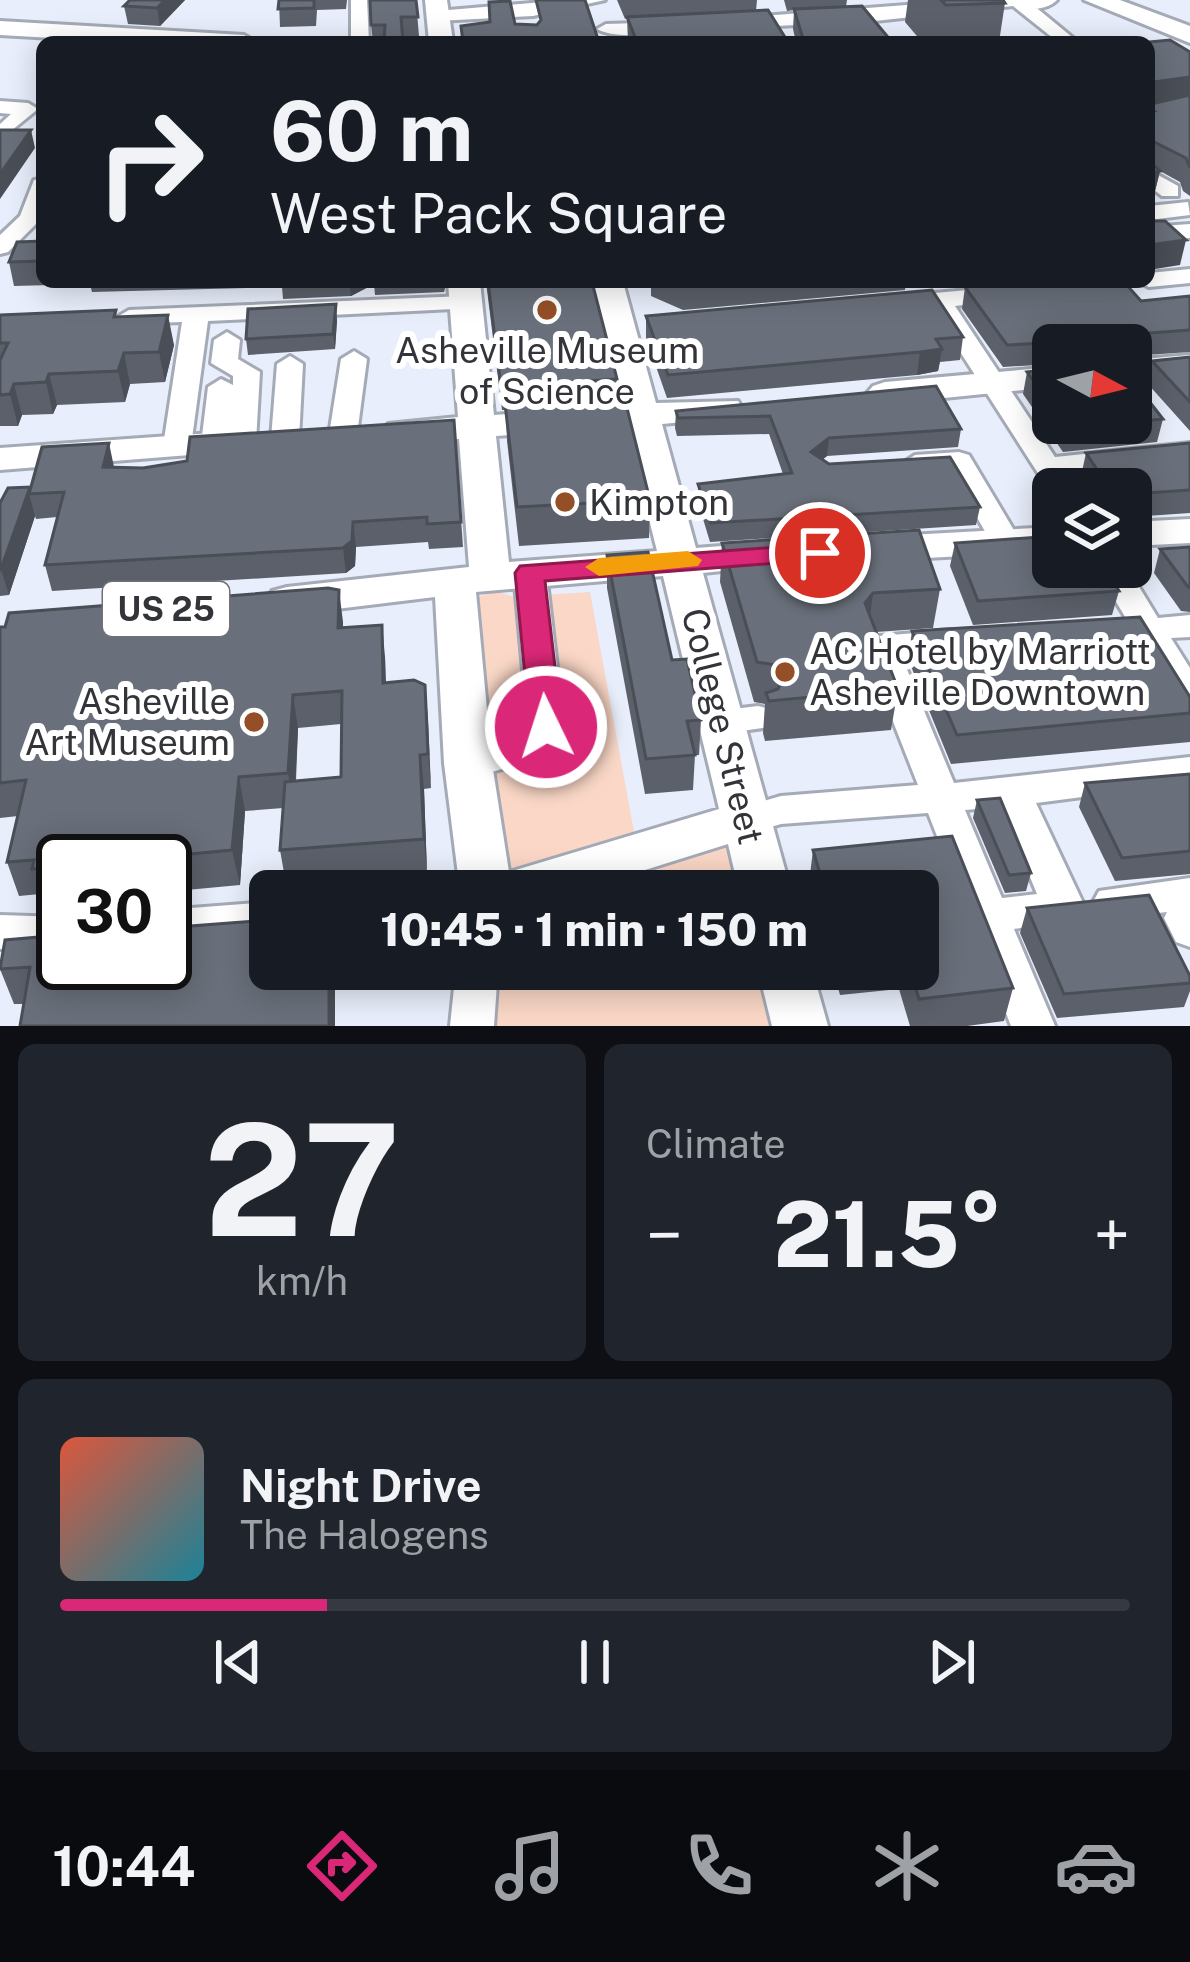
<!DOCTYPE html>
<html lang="en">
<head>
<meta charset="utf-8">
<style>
	body { margin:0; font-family:"Public Sans",sans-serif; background:#20242c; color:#f1f3f6; height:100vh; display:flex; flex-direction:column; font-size:45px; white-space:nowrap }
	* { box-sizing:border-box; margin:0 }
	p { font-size:39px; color:#9ea1a6 }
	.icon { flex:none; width:66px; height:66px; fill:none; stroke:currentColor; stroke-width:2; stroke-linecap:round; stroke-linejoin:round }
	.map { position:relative; height:1026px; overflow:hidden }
	.sheet { display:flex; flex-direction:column; gap:18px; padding:18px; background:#0d0f14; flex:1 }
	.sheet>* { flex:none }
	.banner { position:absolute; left:36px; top:36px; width:1119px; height:252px; border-radius:18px; box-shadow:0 6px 30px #0003; background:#171b24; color:#f1f3f6; overflow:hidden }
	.needle { width:78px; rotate:97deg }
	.fabs { position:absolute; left:1032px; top:324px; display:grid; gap:24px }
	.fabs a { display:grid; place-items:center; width:120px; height:120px; border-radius:18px; background:#171b24; box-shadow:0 6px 30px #0003; font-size:60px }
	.speed { position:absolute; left:36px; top:834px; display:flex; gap:24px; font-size:60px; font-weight:700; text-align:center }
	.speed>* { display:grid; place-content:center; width:156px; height:156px; border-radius:50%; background:#171b24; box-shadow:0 6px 30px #0003; line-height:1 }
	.speed .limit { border:6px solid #111; border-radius:18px; background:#fff; color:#111 }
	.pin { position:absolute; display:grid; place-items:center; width:102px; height:102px; color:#fff; margin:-51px; border:6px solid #fff; border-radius:50%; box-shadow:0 3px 12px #0007 }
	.me { position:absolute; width:132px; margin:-66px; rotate:356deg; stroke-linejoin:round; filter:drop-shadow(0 0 9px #0008) }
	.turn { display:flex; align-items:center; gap:42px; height:252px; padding:0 36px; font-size:54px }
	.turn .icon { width:156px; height:156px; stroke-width:2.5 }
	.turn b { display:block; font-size:84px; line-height:102px }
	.big { font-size:90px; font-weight:800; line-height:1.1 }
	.sheet .widget { flex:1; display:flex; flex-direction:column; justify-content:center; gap:18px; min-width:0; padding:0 42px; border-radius:18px; background:#20242c }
	.sheet .dial { align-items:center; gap:0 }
	.dial b { font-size:156px; line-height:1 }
	.song { display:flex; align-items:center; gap:36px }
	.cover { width:144px; height:144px; border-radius:18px; background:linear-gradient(135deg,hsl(10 70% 55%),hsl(190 70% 35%)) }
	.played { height:12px; border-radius:6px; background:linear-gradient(90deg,#db2777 25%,#363941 25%) }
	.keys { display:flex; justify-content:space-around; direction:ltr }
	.heat { display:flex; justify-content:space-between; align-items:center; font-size:66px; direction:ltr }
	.sheet .tiles { flex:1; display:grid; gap:18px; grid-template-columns:1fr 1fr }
	.widget:last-child { grid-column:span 2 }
	.trip { position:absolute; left:249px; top:870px; width:690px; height:120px; border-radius:18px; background:#171b24; box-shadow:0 6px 30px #0003; font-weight:800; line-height:120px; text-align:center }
	.tabs { display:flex; height:192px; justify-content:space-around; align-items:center; background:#090b0e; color:#9ea1a6 }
	.tabs .icon { width:84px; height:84px }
	.tabs .current { color:#db2777 }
	.tabs b { font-size:54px; color:#f1f3f6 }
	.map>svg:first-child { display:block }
	.green { fill:#fad7c6 }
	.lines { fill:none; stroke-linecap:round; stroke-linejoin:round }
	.minor-casing { stroke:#a4aab6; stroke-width:6 }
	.major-casing { stroke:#a4aab6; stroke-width:6 }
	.highway-casing { stroke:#a4aab6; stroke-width:6 }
	.minor { fill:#fff; fill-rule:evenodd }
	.major { fill:#fff; fill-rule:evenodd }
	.highway { fill:#fff; fill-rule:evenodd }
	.wall { fill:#5b606a; fill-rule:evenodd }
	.shaded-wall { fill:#4a4e56 }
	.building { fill:#6a707b; stroke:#4a4e56; stroke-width:3 }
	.route { fill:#db2777; stroke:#8e194d; stroke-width:3 }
	.slow { fill:#f59e0b }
	.poi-dot { fill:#954f27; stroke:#fff; stroke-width:4.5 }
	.labels { text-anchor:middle; stroke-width:12; stroke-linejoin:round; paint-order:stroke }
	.shield { fill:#fff; stroke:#707174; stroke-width:3 }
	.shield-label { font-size:33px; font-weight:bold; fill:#323439 }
	.poi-label { font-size:36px; fill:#323439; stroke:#fff; text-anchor:start }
	.street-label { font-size:36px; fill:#323439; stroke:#fff }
</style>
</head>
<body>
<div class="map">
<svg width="1190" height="1026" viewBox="0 0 1190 1026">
	<rect width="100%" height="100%" fill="#e8eefb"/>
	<g class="green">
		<path d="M496,591L514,597L590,592L641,870L734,843L746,891H505L507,870L493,745L482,741L472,599Z"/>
		<path d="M495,969H764L778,1026H488Z"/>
	</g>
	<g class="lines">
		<g class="minor-casing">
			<g id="minor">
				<path d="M351,0H367L369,42H351Z"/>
				<path d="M567,0H605L533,16L437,21L428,16L437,11Z"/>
				<path d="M972,0H1027L1078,42H1058L1013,6L875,21L737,28L728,23L737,18Z"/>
				<path d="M671,22L674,26C657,36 614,39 597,29L606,24Z"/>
				<path d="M0,101L28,103L38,109L6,135L0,134V124L11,114L0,113Z"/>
				<path d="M1149,170L1178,186V196H1162L1149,186Z"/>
				<path d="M42,179L41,219L8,252L0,254V235L20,216L34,180Z"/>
				<path d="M1188,202L1190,215L1149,220V206Z"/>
				<path d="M1190,224V238L1149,241V227Z"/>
				<path d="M1190,269V283L1149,287L1138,282H1149V273Z"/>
				<path d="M1002,287L1014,294L1011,299L955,306L1055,457L1190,443V461L1066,473L1077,489H1053L1052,495L932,308L901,310L889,303L901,296Z"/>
				<path d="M465,296L477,303L474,308L208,321L191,446L177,454L163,446L182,322L129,324L117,317L129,310Z"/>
				<path d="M227,332L240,340L238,359L260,372L256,442L242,450L229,444L215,452L201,444L208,387L221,379L233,385V376L211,363L214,340Z"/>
				<path d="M354,351L367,359L357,435L343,443L329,435L341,359Z"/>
				<path d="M290,356L303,364L299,439L285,447L271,439L277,364Z"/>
				<path d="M959,452L969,455L1021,542L1017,549H995L950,470L915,473L901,464L915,455Z"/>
				<path d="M530,563L546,573L564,727C547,756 488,782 455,772L450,763L455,754L517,736L528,724L514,573Z"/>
				<path d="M1095,567H1127L1158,618L1190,615V637L1171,638L1190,668V708L1178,705L1140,641L1100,640L1095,632L1100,624L1127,620Z"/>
				<path d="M950,630L962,633L967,641L962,649L901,655L954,783L1190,757V783L1036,803L1085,907L1079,918L1014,929L1055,1026H1011L928,813L781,824L746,834L733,830L727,820L733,810L781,796L918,785L863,645L868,637ZM1001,807L1037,894L1002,898L965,810Z"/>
				<path d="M758,706L770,709L776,718L770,727L721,734L709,730L703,721L709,712Z"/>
				<path d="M1190,878V947L1176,942L1164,918L1167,912L1113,918L1099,913L1093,902L1099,891Z"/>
				<path d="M270,902V934L165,944V910Z"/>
				<path d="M0,915L63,917V951L0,949Z"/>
				<path d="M456,969H498L494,1026H450Z"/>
			</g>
		</g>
		<g class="major-casing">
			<g id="major">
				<path d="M425,0H447L453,42H429Z"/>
				<path d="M0,21L244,35L256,42H123L0,35Z"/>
				<path d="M448,282H480L494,415L621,406L591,282H623L656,403L738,401L743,409L738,417L662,424L696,548L772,542L786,546L792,555L786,564L703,573L791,891H739L728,844L578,891H460L444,763L435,597L287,615L272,611L266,601L272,591L287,587L469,567L459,439L388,440L383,432L388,424L458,417ZM626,427L657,551L509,562L496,436ZM663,576L719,809L509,872L492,763L476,592Z"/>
				<path d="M1190,355V375L1131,380V360Z"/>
				<path d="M1053,367V387L885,404L873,400L867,393L873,386L885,382Z"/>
				<path d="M240,431L253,434L258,442L253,450L0,470V448Z"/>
				<path d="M1190,519V543L1131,546V522Z"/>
				<path d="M1053,527V551L872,561L858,558L852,549L858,540L872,537Z"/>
				<path d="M758,969H812L828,1026H772Z"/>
			</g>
		</g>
		<g class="highway-casing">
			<g id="highway">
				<path d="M1005,0H1057C1046,12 1016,12 1005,0Z"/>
				<path d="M1084,0H1120L1190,26V43Z"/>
			</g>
		</g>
		<use href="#minor" class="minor"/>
		<use href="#major" class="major"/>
		<use href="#highway" class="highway"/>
	</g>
	<g class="wall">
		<path d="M185,0L160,26L128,24L124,6Z"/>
		<path d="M279,0H347L346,9L317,10L316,26L280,27Z"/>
		<path d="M416,0L419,36H402L403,42H373L371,25Z"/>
		<path d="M617,0H757L756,11L788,42H628L627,18L625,19Z"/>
		<path d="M784,0H847L846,7L892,42H796L793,29L794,10L787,11Z"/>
		<path d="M908,0H1003L1005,3L999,42H922L905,22Z"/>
		<path d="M1149,42L1190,52V196L1183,191L1180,182L1160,171L1154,195L1149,196Z"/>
		<path d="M42,241V282H447L444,292L375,295L374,284L351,296L283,299L282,287L92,292L90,284L14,286L9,262Z"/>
		<path d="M486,282H592L617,379L616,396L650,500L649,538L519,546L507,441L506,410H502Z"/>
		<path d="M651,282H906L905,290L683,310L651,296Z"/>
		<path d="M943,282H1020L947,286Z"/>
		<path d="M965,287L1141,301L1190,296V352L1131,356V345H1053V364L1003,367L962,309Z"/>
		<path d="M0,315L117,317L174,345L165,382L130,384L125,402L57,405L53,414L22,415L18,426H0Z"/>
		<path d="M646,316L963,337L960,360L940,362L938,371L917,375L667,398L646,338Z"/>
		<path d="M337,320L335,349L248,355L246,339Z"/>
		<path d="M1190,357V431L1147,383L1152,361Z"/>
		<path d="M1053,369V423H1131L1163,419L1157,442L1063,452L1023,394L1027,372Z"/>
		<path d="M676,411L961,429L958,447L827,456L822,460L829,464L980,507L976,525L710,542L698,502V484L783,474L769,434L677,436L675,428Z"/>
		<path d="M454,420L463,547L429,549L428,542L356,547L355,566L346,573L52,591L45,565L57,517L36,519L35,516L9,595L0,596V503L30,487L114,467L143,468Z"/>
		<path d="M1190,443V513L1131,517V489H1089L1081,476L1086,453Z"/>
		<path d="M722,543L940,589L933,628L876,632L898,689L891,730L765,741L763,733L765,704L754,702L720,582Z"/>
		<path d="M955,543L1119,591L1112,615L973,625L950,566Z"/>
		<path d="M1190,547V612L1181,611L1154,573L1160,549Z"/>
		<path d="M607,555L672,660L701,720L699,755H695L693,790L645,794L607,588Z"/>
		<path d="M343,622V628L385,657L386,682L425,685L431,788L424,789L427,873L286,884L280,850L283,808L245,811L240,885L165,892V861H63V901L43,903L40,894L19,896L7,862L18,816L0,818V627ZM341,724V777L296,781L298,728Z"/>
		<path d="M912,631L1190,697V742L951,764L908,659Z"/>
		<path d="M1190,774V874L1115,881L1079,807L1085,783Z"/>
		<path d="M977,800L1031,873L1026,891L1005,893L973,818Z"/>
		<path d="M952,836L1013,988L1004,1021L967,1026H910L899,989L840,995L833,969H918V891H811L809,883L813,850Z"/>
		<path d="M1027,908L1190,976V991L1184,1007L1057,1018L1020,933Z"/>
		<path d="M63,935L24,1004H14L0,969Z"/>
		<path d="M700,969H748L747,981L703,985Z"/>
	</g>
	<g class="shaded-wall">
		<path d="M165,0H185L160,26L157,8Z"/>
		<path d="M1190,77V98L1149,104L1154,82Z"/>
		<path d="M31,130L35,148L0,199V174Z"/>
		<path d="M1160,171L1154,195L1149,196V173Z"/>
		<path d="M1186,240L1180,265L1149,270V245Z"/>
		<path d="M349,282H373L374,284L351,296Z"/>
		<path d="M336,304L337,320L335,349L333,334Z"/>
		<path d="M168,315L174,345L165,382L159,352Z"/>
		<path d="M1120,326L1116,345H1101L1102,341Z"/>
		<path d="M942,349L938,371L917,375L920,352Z"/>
		<path d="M124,353L130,384L125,402L118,371Z"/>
		<path d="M49,374L57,405L53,414L46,382Z"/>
		<path d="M14,384L22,415L18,426L10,394Z"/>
		<path d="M829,438L827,456L809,470L811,452Z"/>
		<path d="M109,443L114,467H103Z"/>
		<path d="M30,487L29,494L35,516L9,595L1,569Z"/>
		<path d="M353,522L356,547L355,566L346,573L343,548Z"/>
		<path d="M339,590L343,622L342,662L338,628Z"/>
		<path d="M873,593L868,633L865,603Z"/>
		<path d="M382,625L385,657L386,716L383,683Z"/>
		<path d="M425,685L428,719L431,788L428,754Z"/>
		<path d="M293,695L298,728L294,807L288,773Z"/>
		<path d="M420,755L424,789L427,873L424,839Z"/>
		<path d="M239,777L245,811L240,885L232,850Z"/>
		<rect x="329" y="969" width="6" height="57"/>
	</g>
	<g class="building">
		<path d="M130,0H165L157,8L124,6Z"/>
		<path d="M279,0H314V8L278,9Z"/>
		<path d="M370,0H416L418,17H401L403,42H384L385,25H371Z"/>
		<path d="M536,0H585L599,42H463L461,26L490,22L489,2L510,1L515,24L537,25L541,20Z"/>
		<path d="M941,0H1003L1005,3L946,5Z"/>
		<path d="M862,6L892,42H804L794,9Z"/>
		<path d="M768,10L788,42H637L627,17Z"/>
		<path d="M1170,40L1190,52V77L1154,82L1149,79L1148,42Z"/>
		<path d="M1190,95V168L1186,158L1154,142L1150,162L1160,171L1149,173V112L1154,111L1149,107V98L1155,103Z"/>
		<path d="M0,130H31L0,174Z"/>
		<path d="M1149,221H1165L1186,240L1149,245Z"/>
		<path d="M42,241V261L9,262L17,242Z"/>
		<path d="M488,282H592L617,379L501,387Z"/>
		<path d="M1026,282H1124L1141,301L1190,296V330L1136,334L1132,339L1120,326L1102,341L1105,345H1061V342L1007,345L965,287Z"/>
		<path d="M932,290L963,337L936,339L942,349L920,352L668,375L646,316Z"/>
		<path d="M336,304L333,334L246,339L248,309Z"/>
		<path d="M116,310L114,317L168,315L159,352L124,353L118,371L49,374L46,382L14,384L10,394L0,395V360L8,343H0V315Z"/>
		<path d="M1190,357V402L1152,361Z"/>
		<path d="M1053,369V408L1027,372Z"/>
		<path d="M1131,378L1163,419L1131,422Z"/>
		<path d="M936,386L961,429L829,438L811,452L829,464L950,457L980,507L711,523L698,484L792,473L770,416L678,418L676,411Z"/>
		<path d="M624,396L650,500L517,507L505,404Z"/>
		<path d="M454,420L461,522L427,524V517L353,522L352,541L343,548L45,565L64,492L29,494L42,447L109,443L103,467L143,468L187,461L190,437Z"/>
		<path d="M1064,423H1124L1068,429Z"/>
		<path d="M1190,443V490L1131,494V489H1110L1086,453Z"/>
		<path d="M30,487L1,569L0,570V503L8,488Z"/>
		<path d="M919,530L940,589L873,593L865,603L898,689L769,701L766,693L778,689L784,676L775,665L757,662L722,543Z"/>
		<path d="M1053,536V567H1104L1119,591L978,601L955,543Z"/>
		<path d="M1190,547V588L1188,587L1160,549Z"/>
		<path d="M648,552L672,660L687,659L701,720L687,721L695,755L646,759L607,555Z"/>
		<path d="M328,588L339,590L338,628L382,625L383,683L414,680L425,685L428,754L420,755L424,839L280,850L285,782L341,777L342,691L293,695L288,773L239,777L232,850L116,861H63V866L32,869L34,860L7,862L26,780L0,783V627H5L9,613Z"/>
		<path d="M1140,617L1190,697V713L957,735L912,631Z"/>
		<path d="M1190,774V851L1122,858L1085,783Z"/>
		<path d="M1000,798L1031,873L1009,875L977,800Z"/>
		<path d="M952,836L1013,988L919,999L910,969H918V891H825L813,850Z"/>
		<path d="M728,886L729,891H686V889Z"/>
		<path d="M1149,895L1190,976V983L1064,994L1027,908Z"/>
		<path d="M270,920V969H329V1026H20L30,967L0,969L5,940L63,935V963H165V928Z"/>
		<path d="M702,969H748V971L704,976Z"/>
	</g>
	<path class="route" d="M820,544L830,546L834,553L830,559L545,581L562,727L558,735H535L530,727L515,573L520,566Z"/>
	<path class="slow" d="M688,551L702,560L698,566L599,576L585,567L599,558Z"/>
	<g class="poi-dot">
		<circle cx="547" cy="310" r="12"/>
		<circle cx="565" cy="502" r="12"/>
		<circle cx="785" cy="672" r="12"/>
		<circle cx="254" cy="722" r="12"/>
	</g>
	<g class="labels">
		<rect class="shield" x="103" y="582" width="126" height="54" rx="9"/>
		<g class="shield-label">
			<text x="166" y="621">US 25</text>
		</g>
		<g class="poi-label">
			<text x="547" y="363" text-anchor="middle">Asheville Museum<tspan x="547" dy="41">of Science</tspan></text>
			<text x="589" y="515">Kimpton</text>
			<text x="809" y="664">AC Hotel by Marriott<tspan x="809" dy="41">Asheville Downtown</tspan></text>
			<text x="230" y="714" text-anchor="end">Asheville<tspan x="230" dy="41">Art Museum</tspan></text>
		</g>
		<g class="street-label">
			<text transform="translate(723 726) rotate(76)" y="13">College Street</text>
		</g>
	</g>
</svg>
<div class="fabs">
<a><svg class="needle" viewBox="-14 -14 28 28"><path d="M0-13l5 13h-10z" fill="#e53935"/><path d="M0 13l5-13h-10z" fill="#9ea1a6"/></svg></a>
<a><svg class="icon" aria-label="layers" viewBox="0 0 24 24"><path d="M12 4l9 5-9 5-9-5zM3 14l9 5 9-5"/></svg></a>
</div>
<div class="speed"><div class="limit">30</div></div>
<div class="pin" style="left:820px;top:553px;background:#d93025"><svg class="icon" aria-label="arrive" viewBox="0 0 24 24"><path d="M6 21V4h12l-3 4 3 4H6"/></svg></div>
<svg class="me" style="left:546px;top:727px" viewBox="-20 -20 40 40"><circle r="17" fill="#db2777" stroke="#fff" stroke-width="3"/><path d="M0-11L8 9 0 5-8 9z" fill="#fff"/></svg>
<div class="trip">10:45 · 1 min · 150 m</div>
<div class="banner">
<div class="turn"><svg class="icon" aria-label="right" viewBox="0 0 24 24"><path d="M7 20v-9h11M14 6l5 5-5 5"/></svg><div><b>60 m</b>West Pack Square</div></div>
</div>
</div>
<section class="sheet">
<div class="tiles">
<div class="widget dial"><b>27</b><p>km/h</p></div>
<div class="widget"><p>Climate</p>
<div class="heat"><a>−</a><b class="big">21.5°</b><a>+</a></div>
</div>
<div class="widget">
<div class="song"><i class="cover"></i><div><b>Night Drive</b><p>The Halogens</p></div></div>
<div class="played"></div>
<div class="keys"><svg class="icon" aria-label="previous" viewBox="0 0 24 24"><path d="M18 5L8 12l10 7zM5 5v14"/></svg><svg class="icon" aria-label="pause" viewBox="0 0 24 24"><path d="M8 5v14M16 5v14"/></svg><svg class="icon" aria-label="next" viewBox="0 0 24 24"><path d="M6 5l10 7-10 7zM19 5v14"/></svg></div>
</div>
</div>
</section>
<nav class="tabs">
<b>10:44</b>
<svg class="icon current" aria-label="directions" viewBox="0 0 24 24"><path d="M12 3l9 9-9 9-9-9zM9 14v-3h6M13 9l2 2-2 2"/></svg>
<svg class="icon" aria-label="music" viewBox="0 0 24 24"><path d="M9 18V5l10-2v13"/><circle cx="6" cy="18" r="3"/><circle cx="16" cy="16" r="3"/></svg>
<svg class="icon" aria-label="phone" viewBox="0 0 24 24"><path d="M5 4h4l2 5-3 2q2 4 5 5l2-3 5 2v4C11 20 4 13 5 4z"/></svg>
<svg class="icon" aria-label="climate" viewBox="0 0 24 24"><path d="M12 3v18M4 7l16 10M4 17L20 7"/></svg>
<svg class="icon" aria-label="car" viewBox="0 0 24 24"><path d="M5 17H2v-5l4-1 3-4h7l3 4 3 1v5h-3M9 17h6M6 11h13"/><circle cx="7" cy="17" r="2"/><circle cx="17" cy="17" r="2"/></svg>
</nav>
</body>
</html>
